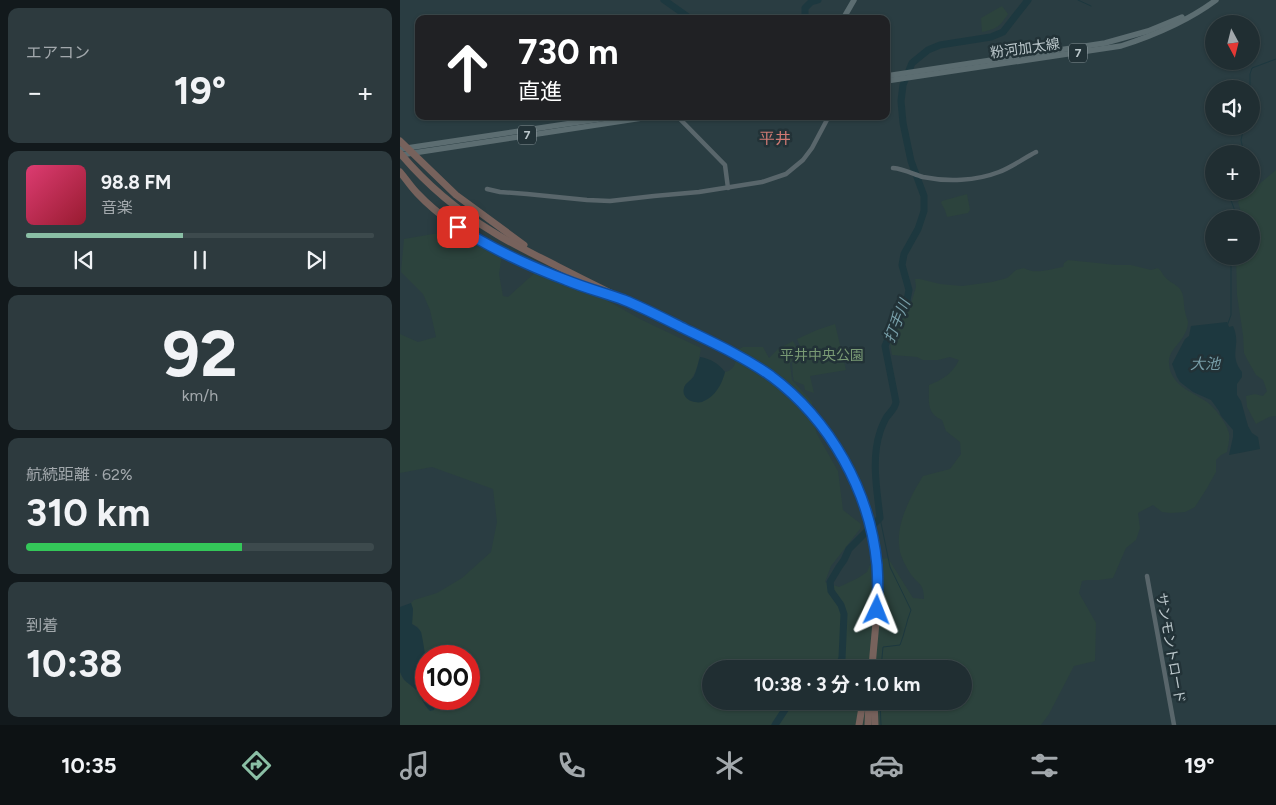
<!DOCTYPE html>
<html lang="ja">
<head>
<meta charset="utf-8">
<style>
	body { margin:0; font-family:Figtree,"Noto Sans JP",sans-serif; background:#2d3a3e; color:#f1f3f6; height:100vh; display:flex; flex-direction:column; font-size:19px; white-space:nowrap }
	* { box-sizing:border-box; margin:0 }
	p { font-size:16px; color:#a2a8ac }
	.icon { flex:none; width:28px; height:28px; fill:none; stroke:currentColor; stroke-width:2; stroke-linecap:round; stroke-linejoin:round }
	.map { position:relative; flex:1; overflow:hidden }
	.details { display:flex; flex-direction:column; gap:8px; padding:8px; background:#12191c; width:400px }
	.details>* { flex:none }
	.banner { position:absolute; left:15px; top:15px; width:475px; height:105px; border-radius:10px; box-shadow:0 1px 4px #0004,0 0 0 1px #3d4a4d; background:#202124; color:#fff; overflow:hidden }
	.needle { width:32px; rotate:173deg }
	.controls { position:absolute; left:805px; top:15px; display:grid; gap:10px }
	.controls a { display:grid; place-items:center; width:55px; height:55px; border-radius:50%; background:#202e32; box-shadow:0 1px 4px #0004,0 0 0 1px #3d4a4d; font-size:25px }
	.speed { position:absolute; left:15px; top:645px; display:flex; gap:10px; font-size:25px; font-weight:700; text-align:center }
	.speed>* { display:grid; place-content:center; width:65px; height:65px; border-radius:50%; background:#202e32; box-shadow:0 1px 4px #0004,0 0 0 1px #3d4a4d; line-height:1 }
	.speed .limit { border:8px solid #d22; background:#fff; color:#111 }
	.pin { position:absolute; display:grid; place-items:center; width:42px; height:42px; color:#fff; margin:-21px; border-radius:10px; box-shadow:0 2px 8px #0006 }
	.me { position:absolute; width:55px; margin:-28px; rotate:2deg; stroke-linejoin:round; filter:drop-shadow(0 0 4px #0008) }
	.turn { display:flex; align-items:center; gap:18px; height:105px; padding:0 20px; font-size:22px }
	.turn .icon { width:65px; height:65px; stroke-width:2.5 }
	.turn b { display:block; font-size:35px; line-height:42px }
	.big { font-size:38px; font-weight:700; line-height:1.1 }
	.details .tile { flex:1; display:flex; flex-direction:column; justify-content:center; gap:8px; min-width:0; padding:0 18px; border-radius:10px; background:#2d3a3e }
	.details .dial { align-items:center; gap:0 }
	.dial b { font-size:65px; line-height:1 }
	.song { display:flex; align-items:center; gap:15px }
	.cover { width:60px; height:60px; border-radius:8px; background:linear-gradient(135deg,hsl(340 70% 55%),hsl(350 70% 35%)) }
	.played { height:5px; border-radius:2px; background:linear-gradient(90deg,#8abfa5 45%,#3d4a4d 45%) }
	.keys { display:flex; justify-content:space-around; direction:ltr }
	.heat { display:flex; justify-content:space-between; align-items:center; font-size:28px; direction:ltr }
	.charge { height:8px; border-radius:4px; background:linear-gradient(90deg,#34c759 62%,#3d4a4d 0) }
	.trip { position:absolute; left:302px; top:660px; width:270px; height:50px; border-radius:25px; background:#202e32; box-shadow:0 1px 4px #0004,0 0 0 1px #3d4a4d; font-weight:700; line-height:50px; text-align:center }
	.menu { display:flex; height:80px; justify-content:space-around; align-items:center; background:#0d1214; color:#a2a8ac }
	.menu .icon { width:35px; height:35px }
	.menu .selected { color:#8abfa5 }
	.menu b { font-size:22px; color:#f1f3f6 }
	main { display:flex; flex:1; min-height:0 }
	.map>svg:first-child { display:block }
	.green { fill:#2c433d; fill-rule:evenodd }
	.water { fill:#1d383f }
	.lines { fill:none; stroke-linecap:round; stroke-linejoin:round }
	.stream { stroke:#1d383f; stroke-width:1 }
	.river { stroke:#1d383f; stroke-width:7 }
	.minor { stroke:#59666b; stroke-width:4.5 }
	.major { stroke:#5c6d71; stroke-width:5.5 }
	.highway { stroke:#77625c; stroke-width:7 }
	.route-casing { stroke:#114b97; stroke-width:12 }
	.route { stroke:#1a73e8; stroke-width:9 }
	.labels { text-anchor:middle; stroke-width:5; stroke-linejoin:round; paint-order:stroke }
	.shield { fill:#223237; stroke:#8d9a9f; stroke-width:1 }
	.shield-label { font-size:12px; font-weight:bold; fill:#bbc7cb }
	.street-label { font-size:14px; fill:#bbc7cb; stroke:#223237 }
	.park-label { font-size:14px; fill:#799a74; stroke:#223237 }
	.water-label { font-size:15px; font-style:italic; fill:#779da7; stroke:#223237 }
	.quarter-label { font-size:16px; fill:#ce7973; stroke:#223237 }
</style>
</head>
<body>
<main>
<section class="details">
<div class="tile"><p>エアコン</p>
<div class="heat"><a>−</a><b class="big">19°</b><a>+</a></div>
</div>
<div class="tile">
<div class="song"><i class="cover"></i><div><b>98.8 FM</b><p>音楽</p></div></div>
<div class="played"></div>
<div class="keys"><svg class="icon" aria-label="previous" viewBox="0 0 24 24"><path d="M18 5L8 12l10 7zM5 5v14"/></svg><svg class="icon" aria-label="pause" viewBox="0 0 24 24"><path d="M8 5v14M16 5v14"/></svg><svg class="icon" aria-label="next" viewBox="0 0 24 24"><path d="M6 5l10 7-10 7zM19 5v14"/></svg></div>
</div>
<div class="tile dial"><b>92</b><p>km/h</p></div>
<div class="tile"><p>航続距離 · 62%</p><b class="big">310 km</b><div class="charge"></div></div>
<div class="tile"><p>到着</p><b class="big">10:38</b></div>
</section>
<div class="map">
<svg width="876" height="725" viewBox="0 0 876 725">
	<rect width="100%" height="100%" fill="#2a3d42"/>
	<g class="green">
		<path d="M602,6L608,14C600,26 597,29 582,32L581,18Z"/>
		<path d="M876,170V416L869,417L856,424L847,407L846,396L855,394L863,396L867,391L863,380L856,375L848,361L844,353L843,335L837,295L836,257V256H851V219H843L838,202L842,196L851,191Z"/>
		<path d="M567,194L570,210L568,213L547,217L545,210L541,203L542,201Z"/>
		<path d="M50,231L71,233L103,250L99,274L103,296L108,297L139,269L185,288L240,319L301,348C300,356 297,371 292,378C289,382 284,384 284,390C284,395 286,398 289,400C305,409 322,385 325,372C337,369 335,361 337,350L343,347H363L369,358L378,349L393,341L400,354L390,363L392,380L412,402V416L417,434L438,471L443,510L461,524L460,529L431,566L425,582L439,587L458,578L467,572L472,560L488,558L513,598L524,599C524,582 517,584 510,573C505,565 499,554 499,544C497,522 511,495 523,476L550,469L561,454L560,442L546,431L542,420C526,413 529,401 529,385C542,380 552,374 559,360L550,357L538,360H523L517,357L492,355L490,343L492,335L509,310L516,287L515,279H520L540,284L562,286L592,282L607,278L616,270L624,268C635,275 650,269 663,267L664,263L668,260L716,265H731L751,270L758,268C762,271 762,274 765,277C769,282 776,284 780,289C785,296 783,303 785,311C785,314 787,318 788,322C788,325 787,330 785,333C779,347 765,351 770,370C776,388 793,392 807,402C815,408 826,422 829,433C830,439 828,446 827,452L821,455L816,460V472L807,488L795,507L785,512L771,513L762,512L753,505L738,513L740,528L736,540L726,548L713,578L699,580H687L682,581L679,593L696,623L695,661L674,666L649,714L641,725H0V672L3,679L18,691L26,707L36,704L35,699H69V656H26V657L23,649V646L18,627L12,624L13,609L11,603L14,600L37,593L62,578L91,552L97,522L93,489L32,467L0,473V334L18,342L36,337L30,310L23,294L1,272L4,239ZM311,669H564V701H311Z"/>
		<path d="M435,324L446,370L410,376L414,393L405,390L404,385L394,381L393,377L392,363L395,359L403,354L397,339L417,330Z"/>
	</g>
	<g class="water">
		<path d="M827,322L829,327L833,326C842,346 828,354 842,372V377L837,384V395L841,401L848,426L852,433L858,437L860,449L829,455L833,437V430L821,416L819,411L811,400L793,392L780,382L777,377L772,364L785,339L789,336L791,326Z"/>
		<path d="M300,357C311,359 318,363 325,372C323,379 321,385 317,390C314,395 307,400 302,402C293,404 281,398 284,388C285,383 292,380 294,376C297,370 298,363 300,357Z"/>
		<path d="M11,603L13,609L12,624C15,626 19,628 21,632C22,634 27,664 26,667C26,671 23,674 22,678L26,683V699H35L36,704L34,710L30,711C23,705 22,696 16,690C9,682 5,684 0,672V607Z"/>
	</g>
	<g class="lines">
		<g class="stream">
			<path d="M678,0L691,6"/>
			<path d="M850,89V74L852,68L876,59"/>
			<path d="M844,154L841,140L844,126"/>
			<path d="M830,191L829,195L838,219"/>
			<path d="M827,326L831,315V256"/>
			<path d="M480,518L490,567L511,610C506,622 505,633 500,645L483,647L481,669"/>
			<path d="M480,701L481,725"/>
		</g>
		<g class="river">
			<path d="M264,0L291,19"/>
			<path d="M405,19V8L411,2L418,0"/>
			<path d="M437,669L442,658L444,614L441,605L431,591L430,582L439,567L444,560L449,549L480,518C477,490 471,459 480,432C481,428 484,422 486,418C490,412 495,409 496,402L485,346L492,329L506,305L509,290L502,265L504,254L518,229L524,211V196L511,161L503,123L501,101L503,85L512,63L528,50L540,45L591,37L603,32L628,0"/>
			<path d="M394,701L399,705L407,701"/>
			<path d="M375,725L390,702L391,701"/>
		</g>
		<g class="minor">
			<path d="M277,116L325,165L328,188"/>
			<path d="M493,168C504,169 513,174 523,177C547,182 576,181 599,172C612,167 624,158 636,152"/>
			<path d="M87,189L100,192L127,194L187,200L210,201L254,196L299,192L362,182L386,174L403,160L412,148L429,116"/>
			<path d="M747,576L774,725"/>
		</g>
		<g class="major">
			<path d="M443,19L454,0"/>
			<path d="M486,76L705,43L748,31L782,17"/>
			<path d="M486,81L721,46C755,35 788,21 816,0"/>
			<path d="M0,149L219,116"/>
			<path d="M0,155L255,116"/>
		</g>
		<g class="highway">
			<path d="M0,141L56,195L124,245"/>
			<path d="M0,153C26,184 58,211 93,232C113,245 136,255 157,266C196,286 235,305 274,324C307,340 342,354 371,377C430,422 467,489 476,562C481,597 474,633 472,669"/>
			<path d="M0,172C6,179 11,187 17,193C63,242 139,271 201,292"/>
			<path d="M474,701L475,725"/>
			<path d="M459,725L463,701"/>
			<path d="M468,725L469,701"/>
		</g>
	</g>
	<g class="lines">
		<g class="route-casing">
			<path id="route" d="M58,227C92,249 129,266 166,280C185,288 205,293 224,300C244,308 265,319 285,329C314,343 344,357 371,376C430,420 470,491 477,565C478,580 478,595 477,610"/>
		</g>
		<use href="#route" class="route"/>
	</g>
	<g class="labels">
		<g class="shield">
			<rect x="669" y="43.5" width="18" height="19" rx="4"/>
			<rect x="118" y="125.5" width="18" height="19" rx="4"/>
		</g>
		<g class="shield-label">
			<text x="678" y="57">7</text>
			<text x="127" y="139">7</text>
		</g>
		<g class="street-label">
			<text transform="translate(625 48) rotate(-8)" y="5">粉河加太線</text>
			<text transform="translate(771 648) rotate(80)" y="5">サンモントロード</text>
		</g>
		<g class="park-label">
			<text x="422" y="360">平井中央公園</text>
		</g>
		<g class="water-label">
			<text transform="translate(497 321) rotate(-68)" y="5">打手川</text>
			<text x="805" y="369">大池</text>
		</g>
		<g class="quarter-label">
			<text x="375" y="144">平井</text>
		</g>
	</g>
</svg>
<div class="controls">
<a><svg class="needle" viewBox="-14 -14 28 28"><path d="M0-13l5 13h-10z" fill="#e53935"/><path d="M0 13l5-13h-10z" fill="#a2a8ac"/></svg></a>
<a><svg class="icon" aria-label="sound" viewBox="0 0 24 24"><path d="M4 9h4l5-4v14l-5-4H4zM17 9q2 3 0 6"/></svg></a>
<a>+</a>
<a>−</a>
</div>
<div class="speed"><div class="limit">100</div></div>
<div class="pin" style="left:58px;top:227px;background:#d93025"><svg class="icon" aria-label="arrive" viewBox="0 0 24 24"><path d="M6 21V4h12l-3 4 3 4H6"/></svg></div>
<svg class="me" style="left:477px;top:610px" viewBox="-20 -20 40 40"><path d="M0-17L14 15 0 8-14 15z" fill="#1a73e8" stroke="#fff" stroke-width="4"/></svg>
<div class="trip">10:38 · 3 分 · 1.0 km</div>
<div class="banner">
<div class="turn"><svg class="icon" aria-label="ahead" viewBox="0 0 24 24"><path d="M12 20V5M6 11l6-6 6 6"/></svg><div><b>730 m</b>直進</div></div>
</div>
</div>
</main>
<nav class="menu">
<b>10:35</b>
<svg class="icon selected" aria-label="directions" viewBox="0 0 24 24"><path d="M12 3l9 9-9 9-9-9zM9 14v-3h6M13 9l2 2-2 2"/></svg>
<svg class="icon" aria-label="music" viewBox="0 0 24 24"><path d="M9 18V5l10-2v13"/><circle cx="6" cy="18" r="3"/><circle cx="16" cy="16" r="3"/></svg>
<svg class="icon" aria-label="phone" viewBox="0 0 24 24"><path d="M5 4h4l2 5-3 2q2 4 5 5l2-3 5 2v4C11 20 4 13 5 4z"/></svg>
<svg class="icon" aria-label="climate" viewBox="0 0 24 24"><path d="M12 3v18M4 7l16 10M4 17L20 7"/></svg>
<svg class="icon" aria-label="car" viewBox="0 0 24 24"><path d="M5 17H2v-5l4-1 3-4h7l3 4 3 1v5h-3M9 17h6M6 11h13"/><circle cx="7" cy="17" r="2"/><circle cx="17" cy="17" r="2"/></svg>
<svg class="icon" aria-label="filters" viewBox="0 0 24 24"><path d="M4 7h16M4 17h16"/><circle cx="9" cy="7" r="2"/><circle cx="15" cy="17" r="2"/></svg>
<b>19°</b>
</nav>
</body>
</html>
